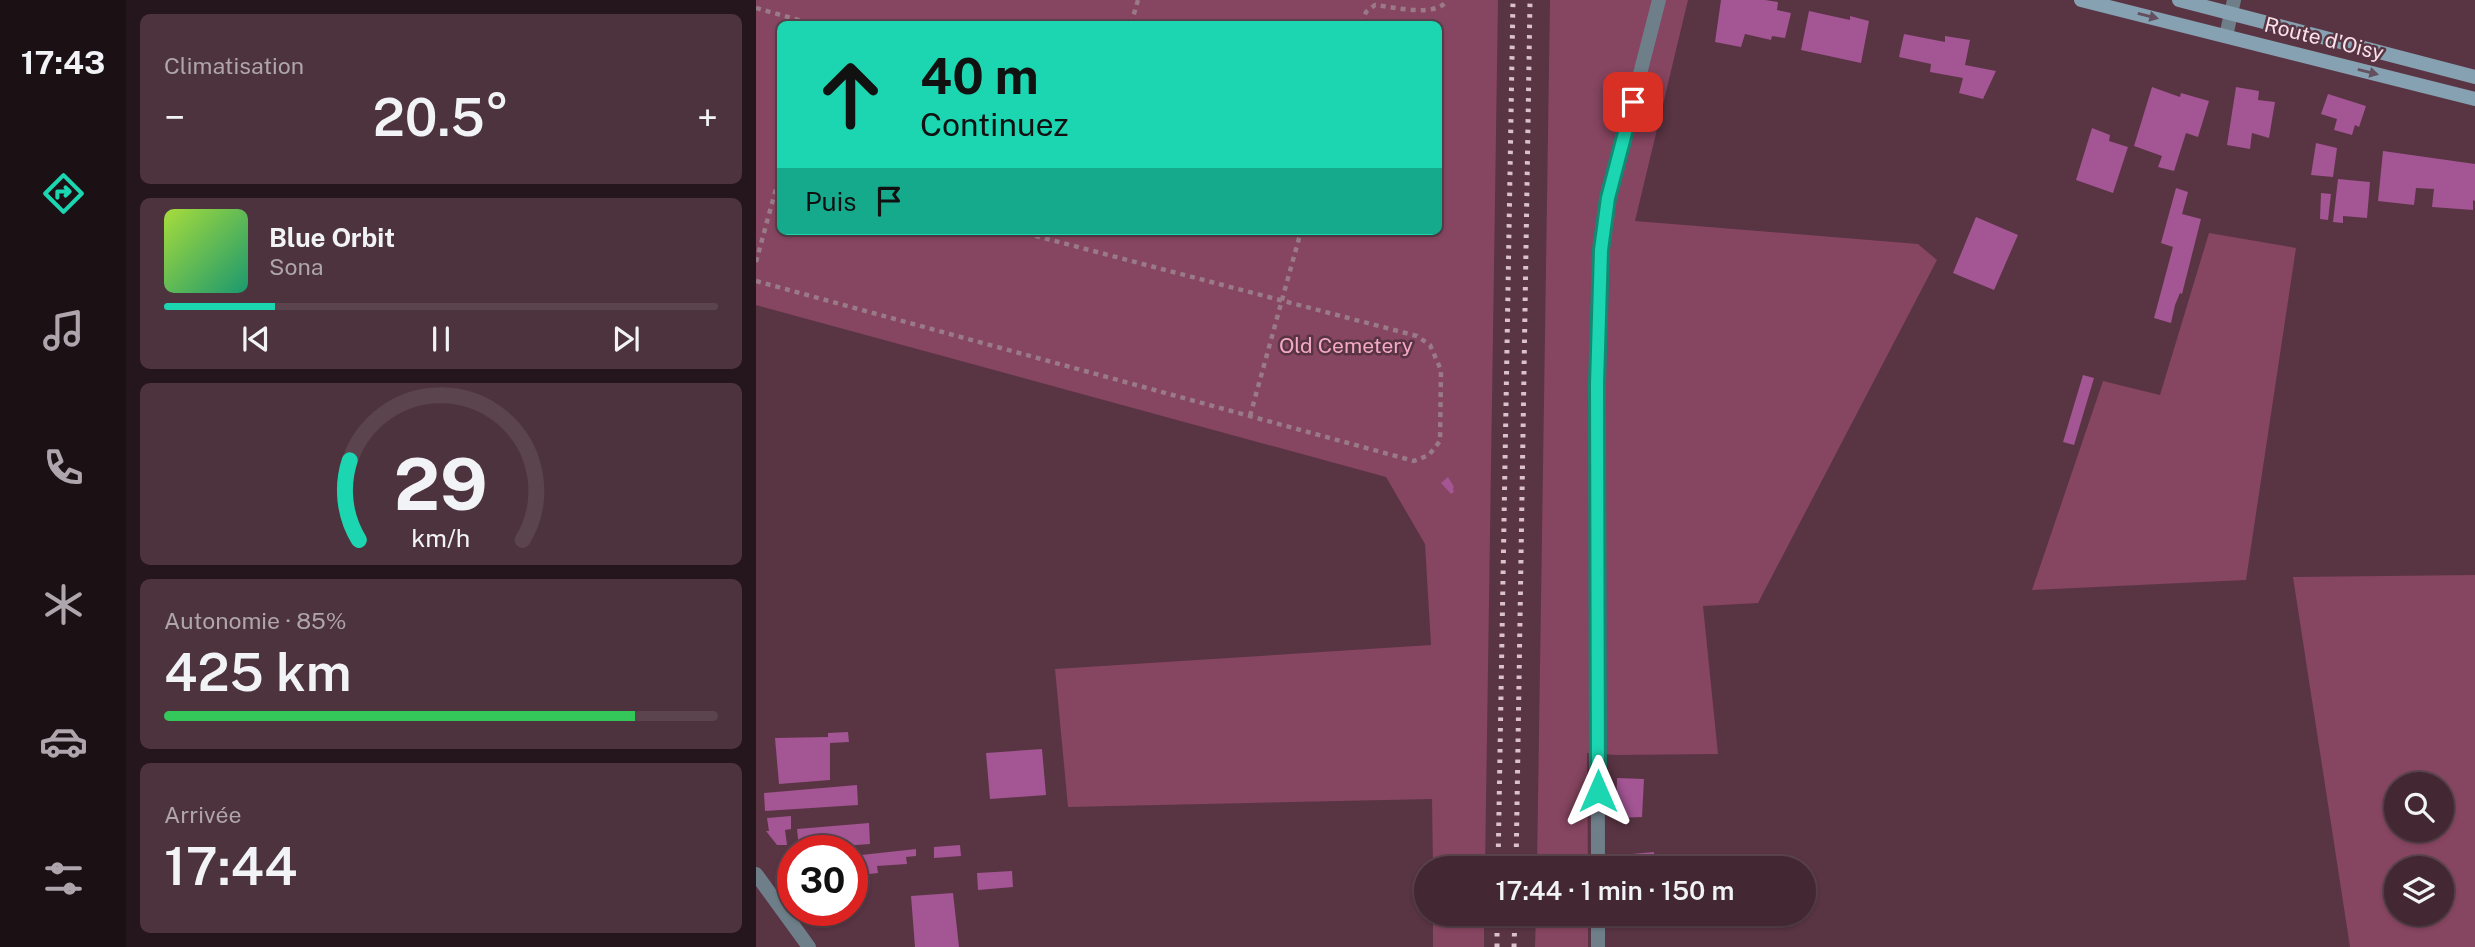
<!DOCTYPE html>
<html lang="fr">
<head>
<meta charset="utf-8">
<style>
	body { margin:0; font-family:"Public Sans",sans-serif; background:#4d333e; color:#f1f3f6; height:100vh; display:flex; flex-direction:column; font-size:26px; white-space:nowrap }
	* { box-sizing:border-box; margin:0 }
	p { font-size:23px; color:#afa5ac }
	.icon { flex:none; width:38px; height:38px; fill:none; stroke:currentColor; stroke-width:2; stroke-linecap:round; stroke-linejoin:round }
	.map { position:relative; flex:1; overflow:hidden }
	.panel { display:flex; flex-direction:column; gap:14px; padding:14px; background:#25151c; width:630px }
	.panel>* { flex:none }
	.top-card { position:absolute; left:21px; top:21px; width:665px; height:214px; border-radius:10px; box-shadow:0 2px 5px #0004,0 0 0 2px #5b444d; background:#1cd5b1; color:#111; overflow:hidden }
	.buttons { position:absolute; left:1628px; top:772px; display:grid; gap:14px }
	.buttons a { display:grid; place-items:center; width:70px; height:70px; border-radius:50%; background:#432732; box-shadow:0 2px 5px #0004,0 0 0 2px #5b444d; font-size:35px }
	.speed { position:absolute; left:21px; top:835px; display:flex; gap:14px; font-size:35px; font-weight:700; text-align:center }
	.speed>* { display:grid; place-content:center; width:91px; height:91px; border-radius:50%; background:#432732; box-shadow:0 2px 5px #0004,0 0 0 2px #5b444d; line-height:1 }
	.speed .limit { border:10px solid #d22; background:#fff; color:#111 }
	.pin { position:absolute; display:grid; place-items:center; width:60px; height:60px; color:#fff; margin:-30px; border-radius:14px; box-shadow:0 4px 10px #0006 }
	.me { position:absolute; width:77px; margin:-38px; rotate:0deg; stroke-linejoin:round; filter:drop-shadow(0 0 5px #0008) }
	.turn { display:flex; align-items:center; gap:24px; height:147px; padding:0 28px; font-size:32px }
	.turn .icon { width:91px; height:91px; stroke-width:2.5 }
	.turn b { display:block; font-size:49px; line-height:60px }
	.then { display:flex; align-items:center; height:66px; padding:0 28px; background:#0003; gap:14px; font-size:26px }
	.big { font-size:52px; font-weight:600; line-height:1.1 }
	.panel .widget { flex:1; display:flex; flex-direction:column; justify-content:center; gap:10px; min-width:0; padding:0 24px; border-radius:10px; background:#4d333e }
	.panel .dial { align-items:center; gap:0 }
	.dial svg { height:182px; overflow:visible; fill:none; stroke:#5b444d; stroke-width:7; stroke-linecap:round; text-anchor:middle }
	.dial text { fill:#f1f3f6; stroke:none }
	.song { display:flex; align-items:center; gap:21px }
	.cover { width:84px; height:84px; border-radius:10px; background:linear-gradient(135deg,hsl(80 70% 55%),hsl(160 70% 35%)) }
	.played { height:7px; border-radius:4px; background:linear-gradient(90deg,#1cd5b1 20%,#5b444d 20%) }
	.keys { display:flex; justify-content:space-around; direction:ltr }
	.heat { display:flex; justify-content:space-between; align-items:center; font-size:38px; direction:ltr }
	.charge { height:10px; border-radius:5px; background:linear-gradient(90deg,#34c759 85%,#5b444d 0) }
	.trip { position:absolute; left:658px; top:856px; width:402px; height:70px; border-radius:35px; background:#432732; box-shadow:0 2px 5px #0004,0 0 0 2px #5b444d; font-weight:600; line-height:70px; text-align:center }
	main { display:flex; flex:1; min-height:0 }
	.dock { display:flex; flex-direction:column; width:126px; justify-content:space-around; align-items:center; background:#1b1014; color:#afa5ac }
	.dock .icon { width:49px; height:49px }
	.dock .active { color:#1cd5b1 }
	.dock b { font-size:32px; color:#f1f3f6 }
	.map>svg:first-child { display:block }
	.green { fill:#864560; fill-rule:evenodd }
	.building { fill:#a35594 }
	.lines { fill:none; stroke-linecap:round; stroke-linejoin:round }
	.path { stroke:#997a86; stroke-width:4.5; stroke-dasharray:5 5; stroke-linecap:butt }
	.lane { stroke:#6e7f89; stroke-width:14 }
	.street { stroke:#6e7f89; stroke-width:14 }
	.secondary { stroke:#86a1b1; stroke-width:14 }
	.rail { stroke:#dbc1ca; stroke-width:5; stroke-dasharray:3.5 7; stroke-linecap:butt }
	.oneway { fill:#644f5e }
	.route-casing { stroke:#128a73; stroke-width:18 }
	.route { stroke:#1cd5b1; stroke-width:12 }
	.labels { text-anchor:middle; stroke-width:5; stroke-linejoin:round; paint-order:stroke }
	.street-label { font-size:21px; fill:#f9e1e9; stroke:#593443 }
	.park-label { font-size:21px; fill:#f4a9c6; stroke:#593443 }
</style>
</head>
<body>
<main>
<nav class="dock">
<b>17:43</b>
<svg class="icon active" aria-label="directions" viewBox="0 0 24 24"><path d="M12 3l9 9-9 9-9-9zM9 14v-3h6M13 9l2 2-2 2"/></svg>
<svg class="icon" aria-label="music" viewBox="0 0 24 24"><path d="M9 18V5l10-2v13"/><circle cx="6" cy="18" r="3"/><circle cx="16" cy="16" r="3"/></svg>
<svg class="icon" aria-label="phone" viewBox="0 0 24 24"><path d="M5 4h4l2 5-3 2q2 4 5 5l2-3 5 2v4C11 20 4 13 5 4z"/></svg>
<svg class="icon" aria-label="climate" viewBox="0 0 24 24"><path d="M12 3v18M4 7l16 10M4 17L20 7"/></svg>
<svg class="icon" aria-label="car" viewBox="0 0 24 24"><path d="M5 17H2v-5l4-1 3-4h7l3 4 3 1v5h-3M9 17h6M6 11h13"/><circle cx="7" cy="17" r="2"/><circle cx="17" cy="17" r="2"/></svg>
<svg class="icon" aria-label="filters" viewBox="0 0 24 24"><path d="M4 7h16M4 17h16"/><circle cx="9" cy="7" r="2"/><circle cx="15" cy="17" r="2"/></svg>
</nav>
<section class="panel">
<div class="widget"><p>Climatisation</p>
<div class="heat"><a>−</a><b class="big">20.5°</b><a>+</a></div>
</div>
<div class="widget">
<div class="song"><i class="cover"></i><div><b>Blue Orbit</b><p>Sona</p></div></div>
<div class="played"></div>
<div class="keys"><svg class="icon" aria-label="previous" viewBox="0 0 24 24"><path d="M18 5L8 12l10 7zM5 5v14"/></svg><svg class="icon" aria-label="pause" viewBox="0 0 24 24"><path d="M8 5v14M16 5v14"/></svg><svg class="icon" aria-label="next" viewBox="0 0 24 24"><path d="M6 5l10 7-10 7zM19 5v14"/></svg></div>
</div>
<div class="widget dial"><svg viewBox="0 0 100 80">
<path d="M14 69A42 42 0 1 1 86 69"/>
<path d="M14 69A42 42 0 0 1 10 34" stroke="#1cd5b1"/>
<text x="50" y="56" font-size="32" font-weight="700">29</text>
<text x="50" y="72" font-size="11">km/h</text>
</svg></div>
<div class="widget"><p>Autonomie · 85%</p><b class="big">425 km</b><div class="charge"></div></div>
<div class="widget"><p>Arrivée</p><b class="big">17:44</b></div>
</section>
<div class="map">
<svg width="1719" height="947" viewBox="0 0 1719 947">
	<rect width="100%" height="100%" fill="#593443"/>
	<g class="green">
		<path d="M0,0H742L729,868H677L676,799L312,807L299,669L675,645L669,544L630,477L0,305ZM24,24H682V231H24Z"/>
		<path d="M794,0H932L879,221L1162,244L1181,260L1002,603L947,606L962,754L861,755L831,753L832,868H781Z"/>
		<path d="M1453,233L1540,248L1490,580L1276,590L1347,381L1404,395Z"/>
		<path d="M1719,575V947H1594L1537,577ZM1685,784V830H1640V784ZM1685,868V914H1640V868Z"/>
		<rect x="677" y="914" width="51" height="33"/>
		<path d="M780,914H832V947H779Z"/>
	</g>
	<g class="building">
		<path d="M965,0H1009L1022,2L1021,10L1035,13L1029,38L1016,36L1015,40L989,34L985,47L959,42Z"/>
		<path d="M1053,11L1094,20V16L1113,21L1105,63L1045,50Z"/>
		<path d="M1148,34L1189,42V36L1214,40L1209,65L1240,71L1227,99L1203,93L1207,78L1174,72L1175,64L1143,57Z"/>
		<path d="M1396,87L1424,97L1425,93L1453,101L1442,137L1430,133L1418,171L1402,167L1406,156L1378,146Z"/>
		<path d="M1480,87L1503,91L1502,100L1519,102L1513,138L1496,133L1494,149L1471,145Z"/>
		<path d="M1572,94L1610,106L1603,127L1599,125L1596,135L1578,130L1581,119L1565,114Z"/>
		<path d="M1336,128L1354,135L1353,141L1372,147L1357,193L1320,180Z"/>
		<path d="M1560,143L1581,148L1577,177L1555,175Z"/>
		<path d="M1627,151L1719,164V201L1717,200V210L1676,207L1678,189L1660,188L1658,205L1622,201Z"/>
		<path d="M1582,179L1614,182L1611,218L1587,216V223L1577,222Z"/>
		<path d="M1420,188L1432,192L1426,214L1445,219L1426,294L1424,293L1419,305L1415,323L1398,318L1417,247L1405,243Z"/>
		<path d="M1565,193L1575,194L1572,220L1564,219Z"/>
		<path d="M1220,217L1262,235L1238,290L1197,273Z"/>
		<path d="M1327,375L1338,378L1318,445L1307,442Z"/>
		<path d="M692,477L698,487L697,488L698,492L695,494L685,483Z"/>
		<path d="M92,732L93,742L74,743V780L23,784L19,738L72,737V733Z"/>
		<path d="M286,749L290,795L234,799L230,753Z"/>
		<path d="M861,778L888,779L886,817L860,818Z"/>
		<path d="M101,785L102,805L9,811L8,793Z"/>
		<path d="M35,816V829L29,830L31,845H21L10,831H13L11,818Z"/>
		<path d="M113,823L114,844L43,849L41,829Z"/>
		<path d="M204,845L205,856L178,858V847Z"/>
		<path d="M160,849V856L150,857L151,864L121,866L122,873L96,876V856Z"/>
		<path d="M898,852L899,868H866L865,855Z"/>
		<path d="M968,862L969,868H913V866Z"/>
		<path d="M256,871L257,887L222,890L221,873Z"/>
		<path d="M197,893L203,947H159L155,896Z"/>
	</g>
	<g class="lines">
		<g class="path">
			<path d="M0,8L57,24"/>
			<path d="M375,24L382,0"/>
			<path d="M606,24L610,12L619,5C638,7 681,18 691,0"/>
			<path d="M0,262L24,174"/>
			<path d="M0,281L658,461L673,455L684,441L685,370L674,345L661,336L261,231"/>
			<path d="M494,416L545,231"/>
		</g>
		<path class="lane" d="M1470,36L1478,0"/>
		<g class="street">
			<path d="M842,868L841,384L845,250L852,198L903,0"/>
			<path d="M0,874L53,947"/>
			<path d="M842,914V947"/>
		</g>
		<g class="secondary">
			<path d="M1325,0L1719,99"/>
			<path d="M1423,0L1719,77"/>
		</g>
		<g class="rail">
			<path d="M742,868L757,0"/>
			<path d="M760,868L774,0"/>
			<path d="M741,947V914"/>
			<path d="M758,947L759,914"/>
		</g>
	</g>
	<defs><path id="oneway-solid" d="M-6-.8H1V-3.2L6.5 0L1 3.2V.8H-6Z" transform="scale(1.75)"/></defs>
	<g class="oneway">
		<use href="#oneway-solid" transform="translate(1392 16) rotate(14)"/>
		<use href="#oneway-solid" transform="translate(1612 72) rotate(14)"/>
	</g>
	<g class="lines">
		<g class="route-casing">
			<path id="route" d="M842,791L841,384L845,250L852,198L877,102"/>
		</g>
		<use href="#route" class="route"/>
	</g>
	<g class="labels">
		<g class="street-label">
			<text transform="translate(1568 39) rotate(14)" y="7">Route d'Oisy</text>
		</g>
		<g class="park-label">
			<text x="590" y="353">Old Cemetery</text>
		</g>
	</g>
</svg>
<div class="buttons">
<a><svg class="icon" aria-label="search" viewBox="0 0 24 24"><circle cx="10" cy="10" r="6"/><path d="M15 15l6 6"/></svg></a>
<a><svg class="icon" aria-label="layers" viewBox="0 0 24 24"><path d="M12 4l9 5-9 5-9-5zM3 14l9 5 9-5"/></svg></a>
</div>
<div class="speed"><div class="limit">30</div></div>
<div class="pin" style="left:877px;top:102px;background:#d93025"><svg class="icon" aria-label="arrive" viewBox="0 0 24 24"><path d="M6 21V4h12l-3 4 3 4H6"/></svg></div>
<svg class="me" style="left:842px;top:791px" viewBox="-20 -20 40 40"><path d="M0-17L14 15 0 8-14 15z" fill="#1cd5b1" stroke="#fff" stroke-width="4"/></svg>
<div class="trip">17:44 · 1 min · 150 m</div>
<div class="top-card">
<div class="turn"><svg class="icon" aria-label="ahead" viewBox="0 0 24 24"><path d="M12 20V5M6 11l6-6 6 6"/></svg><div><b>40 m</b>Continuez</div></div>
<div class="then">Puis<svg class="icon" aria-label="arrive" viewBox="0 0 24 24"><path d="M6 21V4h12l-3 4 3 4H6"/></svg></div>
</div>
</div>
</main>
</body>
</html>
